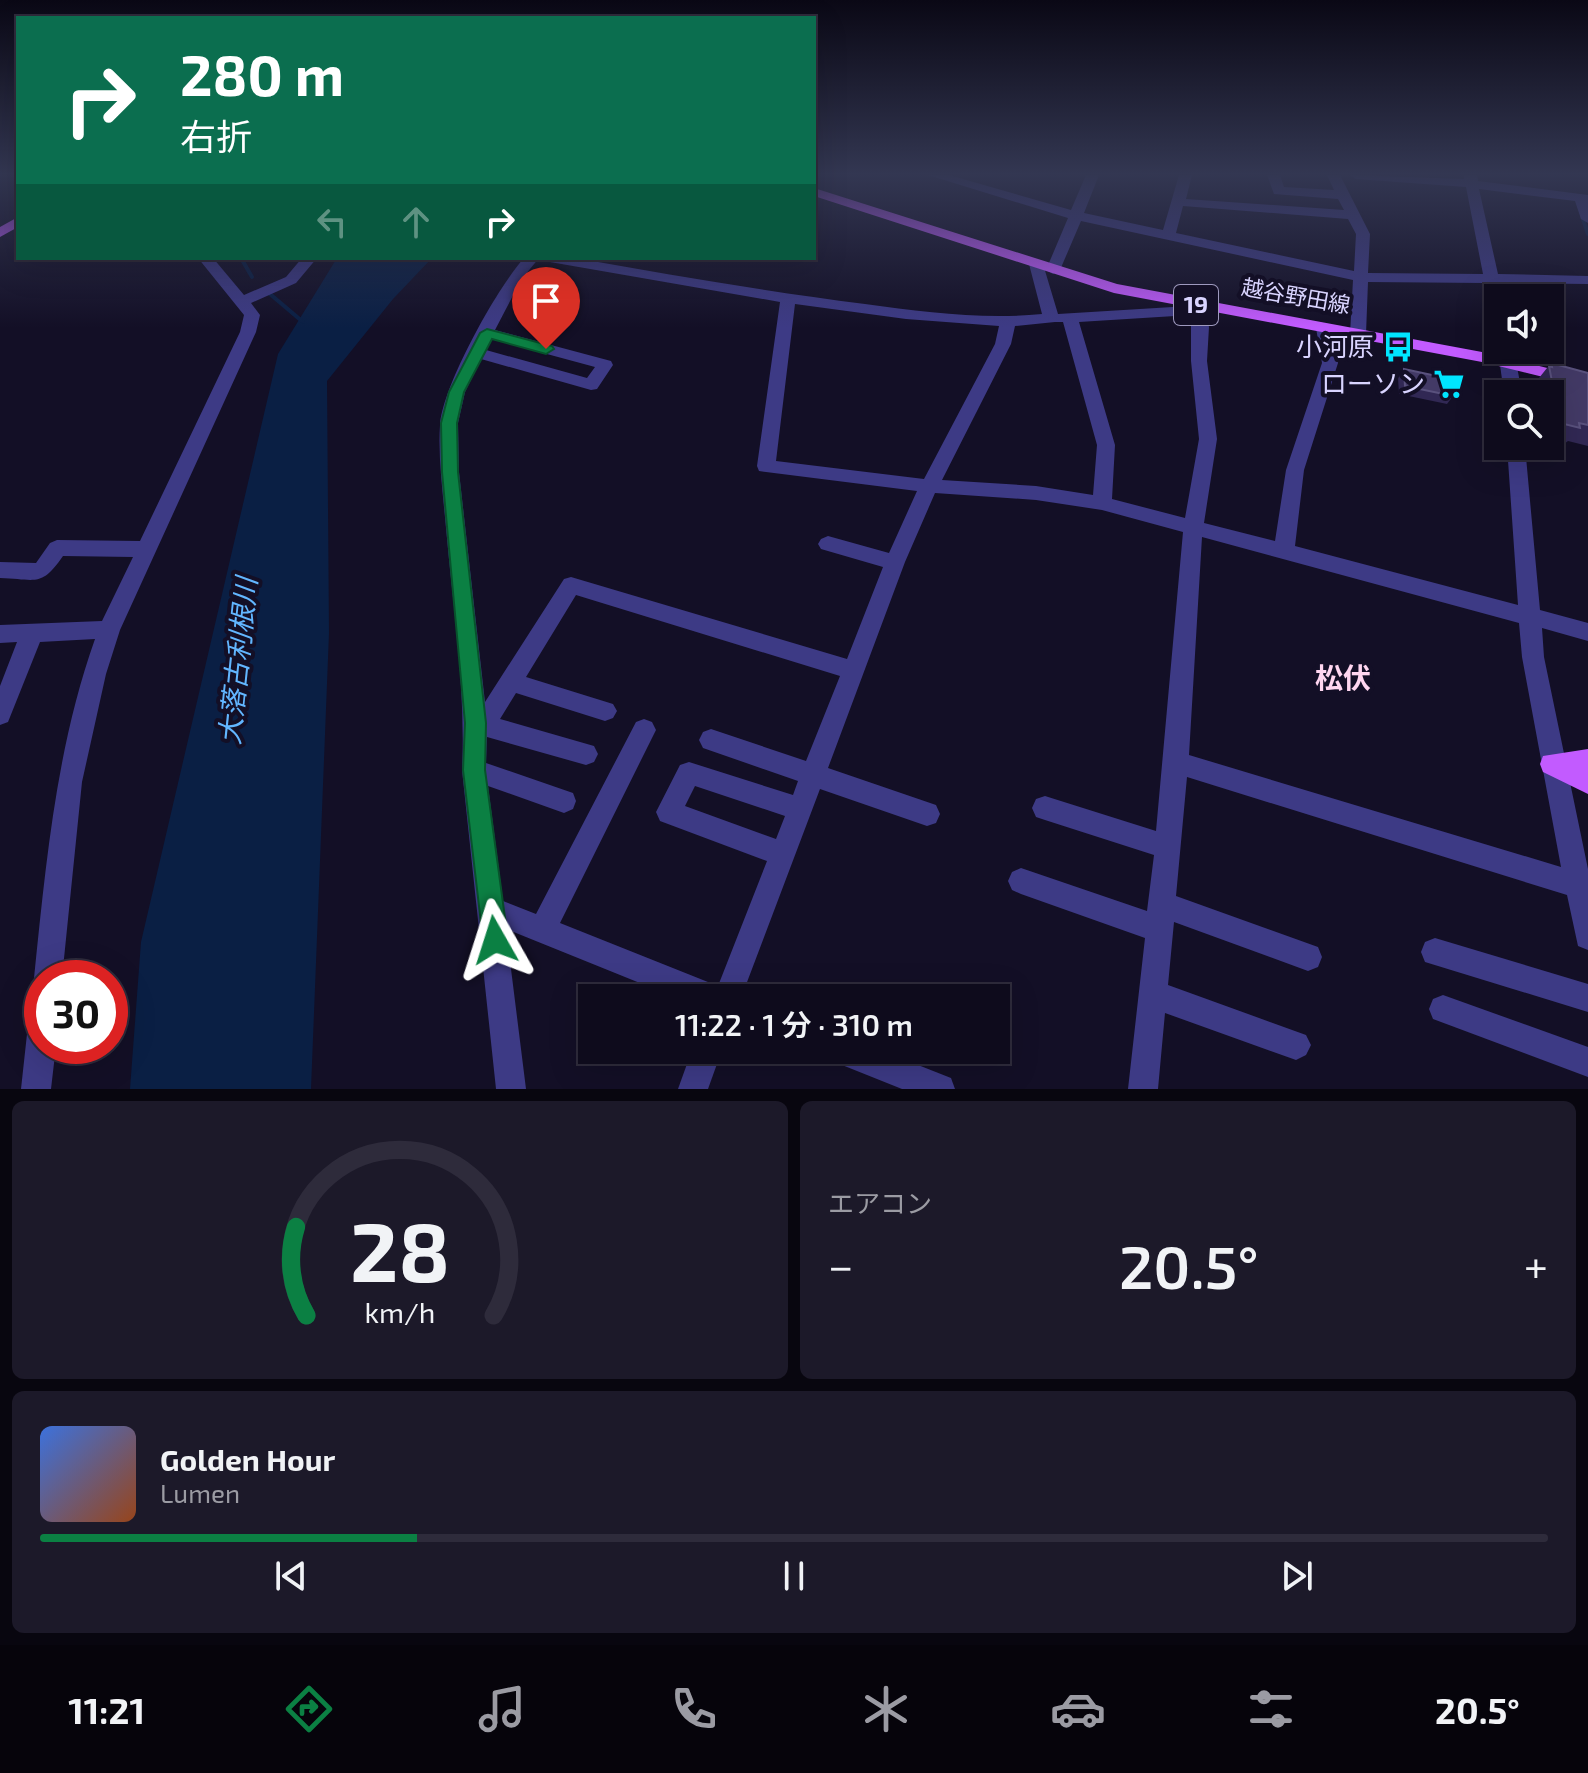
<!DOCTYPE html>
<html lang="ja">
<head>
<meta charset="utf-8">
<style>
	body { margin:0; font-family:"Exo 2","Noto Sans JP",sans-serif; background:#1c1929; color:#f1f3f6; height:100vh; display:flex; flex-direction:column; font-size:30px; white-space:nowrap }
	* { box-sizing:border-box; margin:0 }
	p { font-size:26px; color:#9b9ba3 }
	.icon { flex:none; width:44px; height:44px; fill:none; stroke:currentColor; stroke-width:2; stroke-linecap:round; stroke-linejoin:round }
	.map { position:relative; height:1089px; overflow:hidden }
	.drawer { display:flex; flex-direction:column; gap:12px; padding:12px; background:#08060f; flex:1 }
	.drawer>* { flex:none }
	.banner { position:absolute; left:16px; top:16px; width:800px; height:244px; border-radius:0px; box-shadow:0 8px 32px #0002,0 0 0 2px #2e2b3b; background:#0b6e4f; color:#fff; overflow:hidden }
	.buttons { position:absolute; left:1484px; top:284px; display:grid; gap:16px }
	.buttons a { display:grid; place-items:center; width:80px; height:80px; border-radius:0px; background:#0e0b1c; box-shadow:0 8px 32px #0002,0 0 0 2px #2e2b3b; font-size:40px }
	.speed { position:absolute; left:24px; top:960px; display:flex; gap:16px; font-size:40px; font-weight:700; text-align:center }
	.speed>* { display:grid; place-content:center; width:104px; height:104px; border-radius:50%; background:#0e0b1c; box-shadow:0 8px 32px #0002,0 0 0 2px #2e2b3b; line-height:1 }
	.speed .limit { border:12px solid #d22; background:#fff; color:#111 }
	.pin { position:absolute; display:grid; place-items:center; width:68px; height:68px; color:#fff; margin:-82px -34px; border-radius:50% 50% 50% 0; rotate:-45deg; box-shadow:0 0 8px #0007 }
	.pin .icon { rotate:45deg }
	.me { position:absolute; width:88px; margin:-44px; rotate:354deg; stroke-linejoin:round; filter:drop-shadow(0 0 6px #0008) }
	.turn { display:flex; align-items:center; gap:28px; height:168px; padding:0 32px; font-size:36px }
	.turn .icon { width:104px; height:104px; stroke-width:2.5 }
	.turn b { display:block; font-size:56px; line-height:68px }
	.lanes { display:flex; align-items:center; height:76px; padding:0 32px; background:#0003; justify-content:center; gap:40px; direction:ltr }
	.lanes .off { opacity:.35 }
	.big { font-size:60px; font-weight:600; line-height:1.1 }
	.drawer .card { flex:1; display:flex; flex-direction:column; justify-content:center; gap:12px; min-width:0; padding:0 28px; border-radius:12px; background:#1c1929 }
	.drawer .dial { align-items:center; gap:0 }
	.dial svg { height:208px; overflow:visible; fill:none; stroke:#2e2b3b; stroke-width:7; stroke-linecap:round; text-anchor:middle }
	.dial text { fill:#f1f3f6; stroke:none }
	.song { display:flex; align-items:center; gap:24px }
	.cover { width:96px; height:96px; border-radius:12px; background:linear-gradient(135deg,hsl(220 70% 55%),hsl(20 70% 35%)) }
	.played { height:8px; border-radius:4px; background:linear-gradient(90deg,#0b8043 25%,#2e2b3b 25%) }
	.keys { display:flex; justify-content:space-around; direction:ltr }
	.heat { display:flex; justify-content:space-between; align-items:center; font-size:44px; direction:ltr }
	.drawer .tiles { flex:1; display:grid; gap:12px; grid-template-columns:1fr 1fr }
	.card:last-child { grid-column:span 2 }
	.trip { position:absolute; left:578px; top:984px; width:432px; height:80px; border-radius:0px; background:#0e0b1c; box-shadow:0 8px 32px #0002,0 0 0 2px #2e2b3b; font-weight:600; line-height:80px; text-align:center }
	.tabs { display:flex; height:128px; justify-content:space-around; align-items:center; background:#06040b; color:#9b9ba3 }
	.tabs .icon { width:56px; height:56px }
	.tabs .selected { color:#0b8043 }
	.tabs b { font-size:36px; color:#f1f3f6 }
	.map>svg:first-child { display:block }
	.water { fill:#0a1f44 }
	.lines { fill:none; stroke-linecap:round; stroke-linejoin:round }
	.stream { stroke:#0a1f44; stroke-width:4 }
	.minor { fill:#3d3a85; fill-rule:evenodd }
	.major { fill:#c25bff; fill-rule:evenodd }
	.wall { fill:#312854 }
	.building { fill:#433a66; stroke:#5a527e; stroke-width:2 }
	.route { fill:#0b8043; stroke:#07532c; stroke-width:2 }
	.labels { text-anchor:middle; stroke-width:8; stroke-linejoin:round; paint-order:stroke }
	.far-street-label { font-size:22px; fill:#d9d4ff; stroke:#130f26 }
	.shield { fill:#130f26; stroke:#9e99be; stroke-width:2 }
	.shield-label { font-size:24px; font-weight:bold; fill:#d9d4ff }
	.poi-label { font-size:26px; fill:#d9d4ff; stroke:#130f26; text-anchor:end }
	.water-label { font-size:28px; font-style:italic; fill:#62b6ff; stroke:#130f26 }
	.neighbourhood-label { font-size:28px; font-weight:bold; fill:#ffd6f0; stroke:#130f26 }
</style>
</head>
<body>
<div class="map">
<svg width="1588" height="1089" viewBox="0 0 1588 1089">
	<rect width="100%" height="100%" fill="#130f26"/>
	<path class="water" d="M337,258H432L393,299L327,381L329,633L311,1089H130L141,942L278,354Z"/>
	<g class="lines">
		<g class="stream">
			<path d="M1582,216L1588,234"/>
			<path d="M241,258L252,277"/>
			<path d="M270,294L303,322"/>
		</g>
		<g class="minor">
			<path d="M928,175H949L1071,210L1086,175H1099L1084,213L1163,230L1179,175H1192L1186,199L1344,210L1338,199L1274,194L1267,175H1280L1284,187L1334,190L1327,175H1340L1370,234L1368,273L1483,274L1466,187L1356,179L1350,175L1464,179V175H1477L1478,181L1588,195V223L1581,219L1575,201L1479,189L1498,274L1588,276V284L1500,283L1503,298H1498V314L1490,309L1485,283L1368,282L1366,334L1358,339L1350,334L1353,280L1081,221L1060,270L1053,274L1046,270L1068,218ZM1183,206L1348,219L1356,234L1354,271L1176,233Z"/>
			<path d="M198,258H213L244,295L286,277L302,258H317L296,283L251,303L260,315L256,332L120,630L106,674L82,782L62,978H42V990L34,978C46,863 56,749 95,639L40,642L8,722L0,725V686L17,642L0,643V625L102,621L133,557L63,556C41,588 36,579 0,578V562L36,563L50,543L57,540L140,541L240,332L244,315Z"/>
			<path d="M524,258H539L521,280L495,330L611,361L613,365L597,389L591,390L481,359L465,392L458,423L459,472L485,702L564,579L571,577L847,659L883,567L821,549L818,544L821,539L828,536L889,553L917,491L759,471L757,466L780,302L550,262L543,258H575C672,275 768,292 865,304C924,312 984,320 1042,314L1029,264L1036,260L1043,264L1058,314L1189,306L1192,302H1202L1209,327L1207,361L1217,439L1204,523L1275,541L1286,470L1322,363L1316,328L1324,323L1332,328L1338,363L1304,470L1295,546L1518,605L1507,446H1525L1540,610L1588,623V641L1542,628L1544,657L1588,869V950L1578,946L1567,895L1187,777L1176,896L1318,947L1322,957L1318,967L1308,971L1174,922L1168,985L1306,1035L1311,1045L1306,1055L1296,1060L1165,1013L1158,1089H1128L1145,938L1021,894L1012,890L1008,881L1012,872L1021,868L1147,911L1154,855L1045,820L1036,817L1032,808L1036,799L1045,796L1156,831L1183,532L1102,510L1036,500L935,493L905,562L828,768L936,805L940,814L936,823L927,826L820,789L741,998H677L506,929L526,1089H496L462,770C466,689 453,608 446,528C443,494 438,459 440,425C443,385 497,288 524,258ZM795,304L906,319L999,326L995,344L924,479L776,461ZM1191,315V361L1199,439L1185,518L1112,499L1115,445L1079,322ZM1055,322H1063L1097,445L1093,495L1036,486L942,480L1011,344L1015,326ZM491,339L595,367L587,378L486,350ZM1202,537L1519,623L1522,657L1561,867L1189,755ZM576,595L840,676L806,761L711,729L703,732L699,740L703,748L798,781L793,795L689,762L680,765L656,812L660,821L767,861L718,986L560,923L652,738L656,730L652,722L644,719L636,722L536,914L503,901L488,786L564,813L573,809L576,801L573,793L486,763L487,737L586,765L594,762L598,754L594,746L500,719L516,693L605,721L613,718L617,711L613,704L526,677ZM695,786L785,816L776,839L685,806Z"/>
			<path d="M1498,350H1514L1522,394H1504Z"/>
			<path d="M1435,938L1588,984V1012L1425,962L1421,952L1425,942Z"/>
			<path d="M1443,995L1588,1047V1077L1433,1019L1429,1009L1433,999Z"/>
			<path d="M42,1019V1046H56L51,1089H21L27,1034L32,1024Z"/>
			<path d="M692,1050H722L708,1089H678Z"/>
			<path d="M828,1050H880L951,1078L955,1089H902L832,1061Z"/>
		</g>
		<g class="major">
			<path d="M814,188L1117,284L1482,352L1588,378V388L1482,362L1114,293L814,196Z"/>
			<path d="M18,217V227L0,237V227Z"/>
			<path d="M1588,749V794L1543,772L1540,764L1543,756Z"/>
		</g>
	</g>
	<g class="wall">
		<path d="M1551,363L1588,373V446L1568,441L1564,444L1550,441V394H1537L1535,383Z"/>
		<path d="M1404,369L1453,396L1447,404L1399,394L1398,378Z"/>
	</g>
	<g class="building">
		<path d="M1551,363L1588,373V425L1579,423L1580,428L1560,423L1549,366L1552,367Z"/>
		<path d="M1404,369L1451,379L1453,396L1405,386Z"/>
	</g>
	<linearGradient id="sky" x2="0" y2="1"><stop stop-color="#0a0815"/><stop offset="0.53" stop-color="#333752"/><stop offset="1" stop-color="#333752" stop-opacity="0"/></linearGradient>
	<rect width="1588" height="328" fill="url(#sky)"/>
	<path class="route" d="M487,329L552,346L554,349L546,354L492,339L464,392L457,423L458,472L486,723L485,770L508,940L504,949L495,952L486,949L483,940L463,770L465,723L442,472L441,423L449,392L480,333Z"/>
	<defs>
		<g id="bus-bare" transform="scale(2.4)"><path d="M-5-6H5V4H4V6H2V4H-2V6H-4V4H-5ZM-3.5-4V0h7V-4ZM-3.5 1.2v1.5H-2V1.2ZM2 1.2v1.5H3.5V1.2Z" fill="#00e5ff" stroke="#130f26" stroke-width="2.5" paint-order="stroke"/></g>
		<g id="supermarket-bare" transform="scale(2.4)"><path d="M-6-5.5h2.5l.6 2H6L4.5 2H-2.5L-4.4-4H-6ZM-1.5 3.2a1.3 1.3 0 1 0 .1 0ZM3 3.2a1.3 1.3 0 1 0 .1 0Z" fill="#00e5ff" stroke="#130f26" stroke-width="2.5" paint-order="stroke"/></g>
	</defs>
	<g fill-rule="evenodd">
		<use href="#bus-bare" x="1398" y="347"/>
		<use href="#supermarket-bare" x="1449" y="384"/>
	</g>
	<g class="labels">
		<g class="far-street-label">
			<text transform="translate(1296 296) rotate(10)" y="8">越谷野田線</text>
		</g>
		<rect class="shield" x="1174" y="285" width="44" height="40" rx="6"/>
		<g class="shield-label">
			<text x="1196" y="313">19</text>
		</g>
		<g class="poi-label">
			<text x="1374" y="356">小河原</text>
			<text x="1425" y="393">ローソン</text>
		</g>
		<g class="water-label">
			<text transform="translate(238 661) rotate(-84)" y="10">大落古利根川</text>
		</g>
		<g class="neighbourhood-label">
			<text x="1343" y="688">松伏</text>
		</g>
	</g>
</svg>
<div class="buttons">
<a><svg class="icon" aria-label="sound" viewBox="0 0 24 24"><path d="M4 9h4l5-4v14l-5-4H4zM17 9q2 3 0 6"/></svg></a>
<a><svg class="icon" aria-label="search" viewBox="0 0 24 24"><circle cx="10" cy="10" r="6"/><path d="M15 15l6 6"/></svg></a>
</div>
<div class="speed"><div class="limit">30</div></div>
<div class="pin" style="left:546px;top:349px;background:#d93025"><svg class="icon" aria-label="arrive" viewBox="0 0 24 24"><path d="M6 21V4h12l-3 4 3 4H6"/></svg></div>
<svg class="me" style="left:495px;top:940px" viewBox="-20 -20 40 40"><path d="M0-17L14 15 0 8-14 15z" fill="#0b8043" stroke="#fff" stroke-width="4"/></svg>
<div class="trip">11:22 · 1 分 · 310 m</div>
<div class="banner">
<div class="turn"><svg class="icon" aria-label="right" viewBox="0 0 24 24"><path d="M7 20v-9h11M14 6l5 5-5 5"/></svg><div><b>280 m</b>右折</div></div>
<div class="lanes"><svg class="icon off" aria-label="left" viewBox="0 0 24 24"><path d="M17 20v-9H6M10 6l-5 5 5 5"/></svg><svg class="icon off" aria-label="ahead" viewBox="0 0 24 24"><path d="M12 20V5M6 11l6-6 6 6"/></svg><svg class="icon" aria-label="right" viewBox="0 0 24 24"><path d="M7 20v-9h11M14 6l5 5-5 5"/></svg></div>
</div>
</div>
<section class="drawer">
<div class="tiles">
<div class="card dial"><svg viewBox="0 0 100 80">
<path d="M14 69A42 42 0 1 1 86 69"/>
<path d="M14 69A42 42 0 0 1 10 35" stroke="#0b8043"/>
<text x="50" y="56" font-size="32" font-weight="700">28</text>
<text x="50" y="72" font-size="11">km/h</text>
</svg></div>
<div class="card"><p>エアコン</p>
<div class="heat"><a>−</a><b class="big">20.5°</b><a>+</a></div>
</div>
<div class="card">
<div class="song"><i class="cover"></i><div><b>Golden Hour</b><p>Lumen</p></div></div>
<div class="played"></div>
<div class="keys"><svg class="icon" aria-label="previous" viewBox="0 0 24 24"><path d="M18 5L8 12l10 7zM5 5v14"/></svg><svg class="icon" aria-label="pause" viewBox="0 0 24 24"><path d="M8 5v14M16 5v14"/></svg><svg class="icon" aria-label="next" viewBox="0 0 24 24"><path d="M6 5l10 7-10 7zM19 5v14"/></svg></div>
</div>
</div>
</section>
<nav class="tabs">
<b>11:21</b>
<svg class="icon selected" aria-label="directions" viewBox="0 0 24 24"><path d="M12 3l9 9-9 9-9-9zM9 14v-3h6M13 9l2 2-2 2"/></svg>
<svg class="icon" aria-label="music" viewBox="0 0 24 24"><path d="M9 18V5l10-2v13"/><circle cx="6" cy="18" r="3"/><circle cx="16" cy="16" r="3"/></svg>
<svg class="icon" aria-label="phone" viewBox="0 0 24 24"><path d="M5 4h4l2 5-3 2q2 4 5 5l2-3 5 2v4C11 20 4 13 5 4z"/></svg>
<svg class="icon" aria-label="climate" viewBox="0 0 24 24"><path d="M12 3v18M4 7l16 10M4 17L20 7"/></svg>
<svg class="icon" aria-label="car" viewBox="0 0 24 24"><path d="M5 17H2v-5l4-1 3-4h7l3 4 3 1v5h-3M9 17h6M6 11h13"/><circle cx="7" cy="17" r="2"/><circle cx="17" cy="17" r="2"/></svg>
<svg class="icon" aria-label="filters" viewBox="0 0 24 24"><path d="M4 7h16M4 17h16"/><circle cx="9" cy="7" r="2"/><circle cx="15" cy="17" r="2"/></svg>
<b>20.5°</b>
</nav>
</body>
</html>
